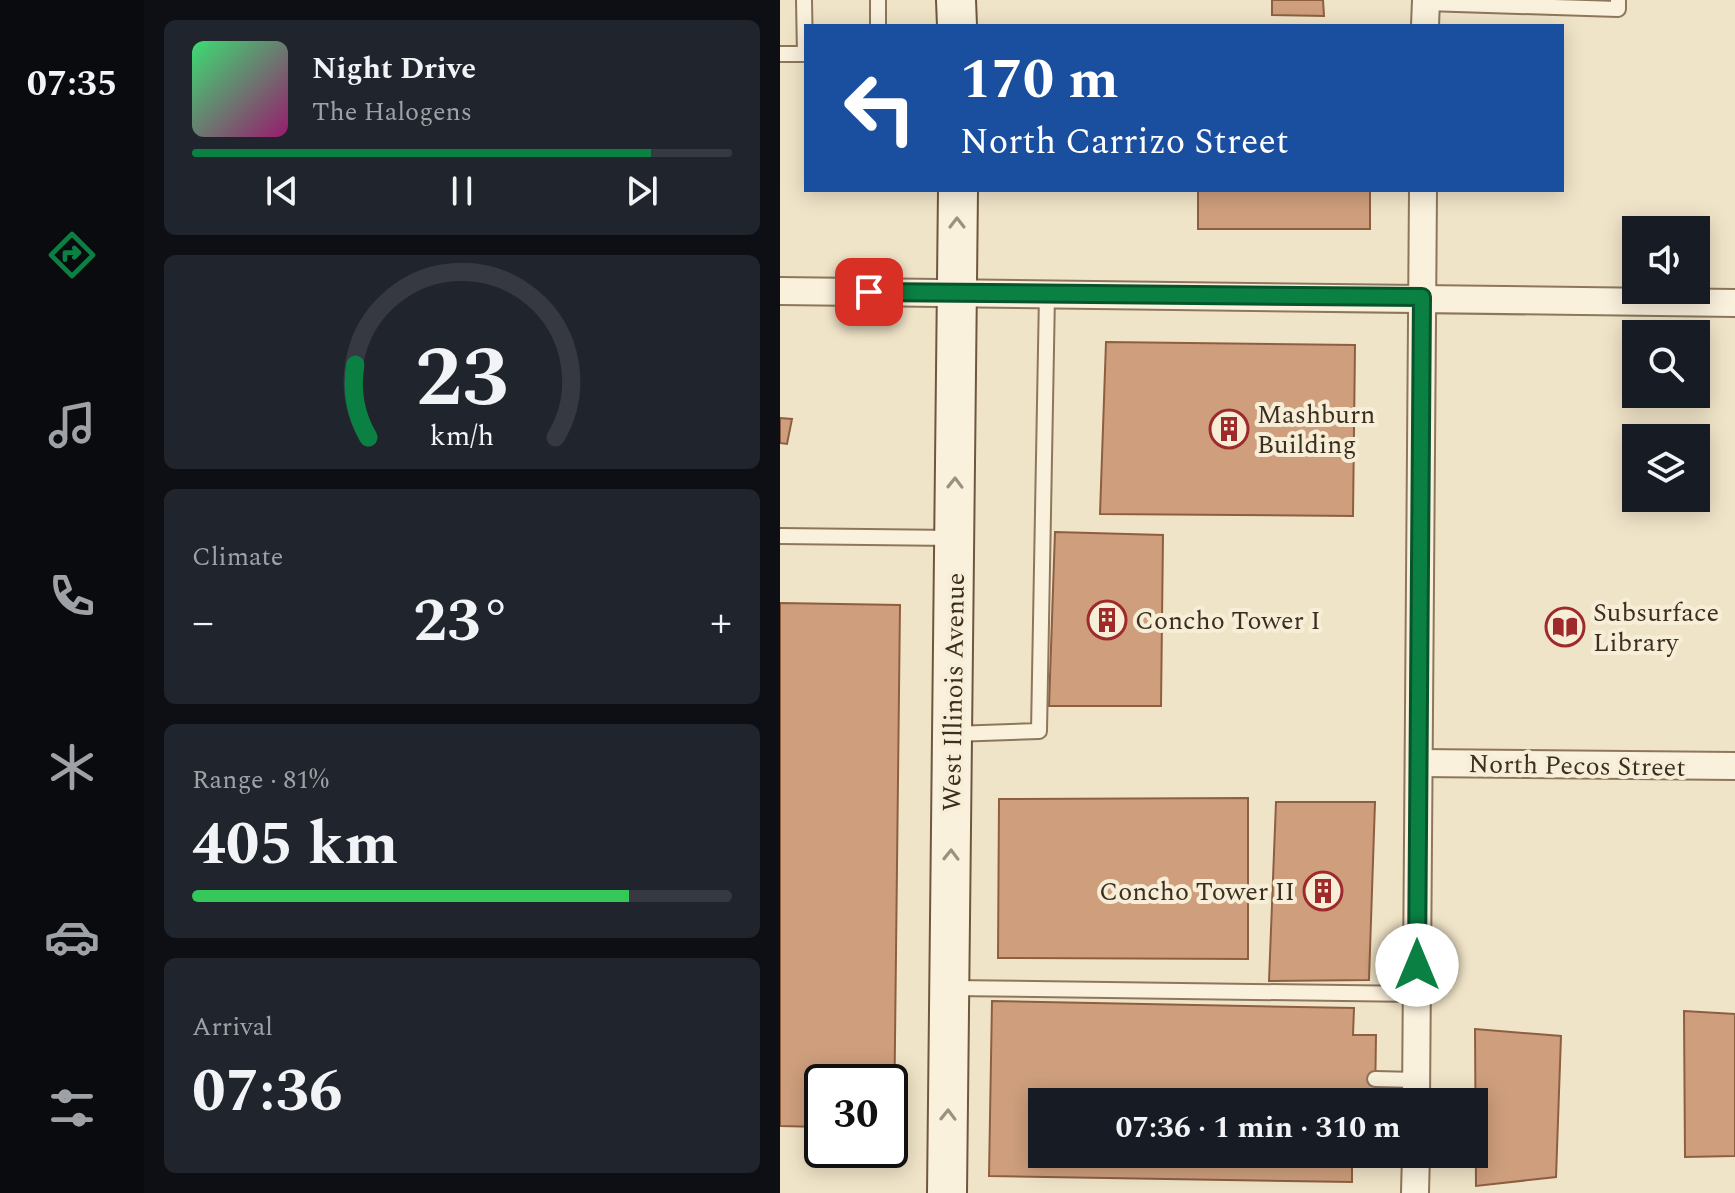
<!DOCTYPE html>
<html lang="en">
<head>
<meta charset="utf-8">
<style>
	body { margin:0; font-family:Spectral,serif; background:#20242c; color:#f1f3f6; height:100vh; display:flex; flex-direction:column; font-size:30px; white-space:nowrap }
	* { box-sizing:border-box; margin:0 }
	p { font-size:26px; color:#9ea1a6 }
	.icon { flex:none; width:44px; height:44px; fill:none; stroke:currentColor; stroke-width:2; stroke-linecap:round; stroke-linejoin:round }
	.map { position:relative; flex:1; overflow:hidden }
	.sheet { display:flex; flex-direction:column; gap:20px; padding:20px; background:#0d0f14; width:636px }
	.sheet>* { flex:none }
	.guide { position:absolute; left:24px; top:24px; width:760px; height:168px; border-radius:0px; box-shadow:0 4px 20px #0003; background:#1a4fa0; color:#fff; overflow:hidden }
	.tools { position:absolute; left:842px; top:216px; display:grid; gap:16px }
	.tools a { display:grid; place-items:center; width:88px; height:88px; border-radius:0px; background:#171b24; box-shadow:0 4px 20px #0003; font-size:40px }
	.speed { position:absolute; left:24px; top:1064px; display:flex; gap:16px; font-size:40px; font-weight:700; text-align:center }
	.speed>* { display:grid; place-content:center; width:104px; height:104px; border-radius:50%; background:#171b24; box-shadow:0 4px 20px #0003; line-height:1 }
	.speed .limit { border:4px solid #111; border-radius:12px; background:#fff; color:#111 }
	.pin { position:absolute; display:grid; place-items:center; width:68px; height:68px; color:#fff; margin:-34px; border-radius:16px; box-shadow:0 4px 12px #0006 }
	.me { position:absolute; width:88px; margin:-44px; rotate:0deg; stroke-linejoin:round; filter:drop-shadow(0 0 6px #0008) }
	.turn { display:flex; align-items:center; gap:28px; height:168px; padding:0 24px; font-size:36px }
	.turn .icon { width:104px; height:104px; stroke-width:2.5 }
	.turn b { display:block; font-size:56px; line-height:68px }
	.big { font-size:60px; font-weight:700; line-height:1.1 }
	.sheet .tile { flex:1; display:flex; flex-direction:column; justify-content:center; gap:12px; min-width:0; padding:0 28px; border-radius:12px; background:#20242c }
	.sheet .dial { align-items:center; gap:0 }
	.dial svg { height:208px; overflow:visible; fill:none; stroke:#363941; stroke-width:7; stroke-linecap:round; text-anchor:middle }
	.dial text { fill:#f1f3f6; stroke:none }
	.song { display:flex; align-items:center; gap:24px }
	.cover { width:96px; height:96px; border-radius:12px; background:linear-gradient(135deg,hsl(140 70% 55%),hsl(320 70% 35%)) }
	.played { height:8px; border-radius:4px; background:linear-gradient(90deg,#0b8043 85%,#363941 85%) }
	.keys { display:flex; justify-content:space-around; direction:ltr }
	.heat { display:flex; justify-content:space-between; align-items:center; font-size:44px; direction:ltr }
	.charge { height:12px; border-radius:6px; background:linear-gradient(90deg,#34c759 81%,#363941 0) }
	.trip { position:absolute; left:248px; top:1088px; width:460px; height:80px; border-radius:0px; background:#171b24; box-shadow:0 4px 20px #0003; font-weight:700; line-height:80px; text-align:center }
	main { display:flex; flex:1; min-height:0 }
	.menu { display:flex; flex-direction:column; width:144px; justify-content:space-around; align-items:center; background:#090b0e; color:#9ea1a6 }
	.menu .icon { width:56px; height:56px }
	.menu .on { color:#0b8043 }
	.menu b { font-size:36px; color:#f1f3f6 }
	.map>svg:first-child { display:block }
	.building { fill:#cf9f7d; stroke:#8d5f41; stroke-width:2 }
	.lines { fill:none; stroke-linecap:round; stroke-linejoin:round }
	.lane-casing { stroke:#8d765c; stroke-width:18 }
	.street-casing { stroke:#8d765c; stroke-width:30 }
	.secondary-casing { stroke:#6f573f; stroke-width:42 }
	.lane { stroke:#faf1dc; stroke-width:14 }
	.street { stroke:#faf1dc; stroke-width:26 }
	.secondary { stroke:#faf1dc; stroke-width:38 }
	.oneway { stroke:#9c907e }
	.route-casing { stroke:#07532c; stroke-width:20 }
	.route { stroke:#0b8043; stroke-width:14 }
	.labels { text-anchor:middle; stroke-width:8; stroke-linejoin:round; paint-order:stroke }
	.poi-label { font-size:26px; fill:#3d2e20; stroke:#f7eed8; text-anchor:start }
	.street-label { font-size:26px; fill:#3d2e20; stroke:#f7eed8 }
</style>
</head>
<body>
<main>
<nav class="menu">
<b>07:35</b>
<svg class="icon on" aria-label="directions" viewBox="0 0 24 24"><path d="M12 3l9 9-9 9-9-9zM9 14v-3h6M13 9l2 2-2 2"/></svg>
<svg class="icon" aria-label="music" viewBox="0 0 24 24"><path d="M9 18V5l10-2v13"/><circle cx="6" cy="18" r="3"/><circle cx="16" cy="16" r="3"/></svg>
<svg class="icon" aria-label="phone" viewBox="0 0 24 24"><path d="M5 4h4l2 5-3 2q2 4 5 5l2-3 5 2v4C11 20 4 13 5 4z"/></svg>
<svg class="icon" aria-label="climate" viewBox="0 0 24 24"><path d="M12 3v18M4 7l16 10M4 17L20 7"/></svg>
<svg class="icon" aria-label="car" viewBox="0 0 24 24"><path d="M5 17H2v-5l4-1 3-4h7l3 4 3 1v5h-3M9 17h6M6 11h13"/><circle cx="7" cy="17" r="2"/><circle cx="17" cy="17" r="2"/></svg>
<svg class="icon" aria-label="filters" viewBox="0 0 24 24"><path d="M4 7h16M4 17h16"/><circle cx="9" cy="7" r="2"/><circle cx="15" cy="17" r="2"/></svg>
</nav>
<section class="sheet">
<div class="tile">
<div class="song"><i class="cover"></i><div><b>Night Drive</b><p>The Halogens</p></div></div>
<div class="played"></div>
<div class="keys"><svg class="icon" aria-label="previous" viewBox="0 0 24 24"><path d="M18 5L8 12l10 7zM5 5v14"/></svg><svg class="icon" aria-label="pause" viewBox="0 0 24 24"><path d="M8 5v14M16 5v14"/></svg><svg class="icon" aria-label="next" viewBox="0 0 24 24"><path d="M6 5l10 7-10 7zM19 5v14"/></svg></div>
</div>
<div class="tile dial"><svg viewBox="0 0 100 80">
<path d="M14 69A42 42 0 1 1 86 69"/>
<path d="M14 69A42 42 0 0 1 9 41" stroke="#0b8043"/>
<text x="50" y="56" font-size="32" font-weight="700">23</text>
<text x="50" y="72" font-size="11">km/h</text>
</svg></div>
<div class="tile"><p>Climate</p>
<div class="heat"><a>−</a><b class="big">23°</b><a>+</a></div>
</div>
<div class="tile"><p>Range · 81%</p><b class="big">405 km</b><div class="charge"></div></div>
<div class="tile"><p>Arrival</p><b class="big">07:36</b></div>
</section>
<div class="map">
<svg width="955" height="1193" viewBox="0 0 955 1193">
	<rect width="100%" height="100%" fill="#f0e4c8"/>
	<g class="building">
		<path d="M492,0H543L544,16L492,15Z"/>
		<rect x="418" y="190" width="172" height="39"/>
		<path d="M326,342L575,345L573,516L320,514Z"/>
		<path d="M0,418L12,419L7,444L0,443Z"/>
		<path d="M275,532L383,535L381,706H269Z"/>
		<path d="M0,603L120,605L114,1127H110V1082H42V1127L0,1126Z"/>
		<path d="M468,798V959L218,958L219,799Z"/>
		<path d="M496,802H595L589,980L489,981Z"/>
		<path d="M212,1001L574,1008L573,1035H596L595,1102H262V1154H572V1182L209,1176Z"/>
		<path d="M904,1011L955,1014V1156L905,1157Z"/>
		<path d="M695,1029L781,1036L776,1177L696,1186Z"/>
	</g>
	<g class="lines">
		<g class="lane-casing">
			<g id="lane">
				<path d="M24,0L25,54"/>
				<path d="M98,0V26"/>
				<path d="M646,3L838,9V0"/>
				<path d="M0,54H26"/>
				<path d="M0,536L174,538"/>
				<path d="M173,734L259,731L267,294"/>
				<path d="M170,988L637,994"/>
				<path d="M595,1079L636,1080"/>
			</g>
		</g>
		<g class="street-casing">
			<g id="street">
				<path d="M645,26L646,0"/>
				<path d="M0,291L955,303"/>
				<path d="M639,763L955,766"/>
				<path d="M636,1102L643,190"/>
				<path d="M635,1193L636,1154"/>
			</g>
		</g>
		<g class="secondary-casing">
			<g id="secondary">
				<path d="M176,0L177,26"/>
				<path d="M167,1193L178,190"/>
			</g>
		</g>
		<use href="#lane" class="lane"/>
		<use href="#street" class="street"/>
		<use href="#secondary" class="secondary"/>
	</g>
	<defs><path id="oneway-chevron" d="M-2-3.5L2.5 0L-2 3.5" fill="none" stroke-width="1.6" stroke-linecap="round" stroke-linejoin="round" transform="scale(2)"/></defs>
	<g class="oneway">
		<use href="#oneway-chevron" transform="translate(177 223) rotate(-90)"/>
		<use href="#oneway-chevron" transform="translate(175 483) rotate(-89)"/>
		<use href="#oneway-chevron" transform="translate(171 855) rotate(-89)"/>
		<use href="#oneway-chevron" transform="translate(168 1115) rotate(-89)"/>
	</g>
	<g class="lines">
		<g class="route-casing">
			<path id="route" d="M89,292L642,297L637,965"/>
		</g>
		<use href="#route" class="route"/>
	</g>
	<defs>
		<g id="building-ring" transform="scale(2)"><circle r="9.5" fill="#f7eed8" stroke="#9e2a2b" stroke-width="1.5"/><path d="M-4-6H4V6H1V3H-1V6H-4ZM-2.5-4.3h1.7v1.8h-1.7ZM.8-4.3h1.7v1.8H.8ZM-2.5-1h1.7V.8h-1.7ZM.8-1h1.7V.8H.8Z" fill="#9e2a2b"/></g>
		<g id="library-ring" transform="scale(2)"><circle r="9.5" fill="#f7eed8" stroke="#9e2a2b" stroke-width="1.5"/><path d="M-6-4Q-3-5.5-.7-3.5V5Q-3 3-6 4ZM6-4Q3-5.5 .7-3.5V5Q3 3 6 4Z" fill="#9e2a2b"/></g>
	</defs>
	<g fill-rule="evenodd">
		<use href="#building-ring" x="449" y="429"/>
		<use href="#building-ring" x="327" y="620"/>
		<use href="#library-ring" x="785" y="627"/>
		<use href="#building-ring" x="543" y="891"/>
	</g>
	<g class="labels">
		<g class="poi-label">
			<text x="477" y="423">Mashburn<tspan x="477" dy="30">Building</tspan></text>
			<text x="813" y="621">Subsurface<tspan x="813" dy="30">Library</tspan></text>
			<text x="355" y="629">Concho Tower I</text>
			<text x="515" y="900" text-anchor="end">Concho Tower II</text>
		</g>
		<g class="street-label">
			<text transform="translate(173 692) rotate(-89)" y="9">West Illinois Avenue</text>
			<text transform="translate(797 765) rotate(1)" y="9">North Pecos Street</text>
		</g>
	</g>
</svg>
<div class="tools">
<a><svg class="icon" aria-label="sound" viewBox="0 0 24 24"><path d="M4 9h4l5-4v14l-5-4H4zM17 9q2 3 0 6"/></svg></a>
<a><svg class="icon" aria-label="search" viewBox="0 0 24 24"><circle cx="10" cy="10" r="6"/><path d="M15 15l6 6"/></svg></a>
<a><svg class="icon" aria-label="layers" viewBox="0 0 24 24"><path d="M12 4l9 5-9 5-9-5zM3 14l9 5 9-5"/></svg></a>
</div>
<div class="speed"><div class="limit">30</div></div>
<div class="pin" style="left:89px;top:292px;background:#d93025"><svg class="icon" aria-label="arrive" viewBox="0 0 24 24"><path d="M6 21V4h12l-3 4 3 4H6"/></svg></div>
<svg class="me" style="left:637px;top:965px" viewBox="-20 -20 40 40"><circle r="19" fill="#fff"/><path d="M0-13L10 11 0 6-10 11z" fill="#0b8043"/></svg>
<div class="trip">07:36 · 1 min · 310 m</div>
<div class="guide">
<div class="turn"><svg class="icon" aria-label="left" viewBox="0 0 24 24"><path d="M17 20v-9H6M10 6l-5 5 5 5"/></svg><div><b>170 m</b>North Carrizo Street</div></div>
</div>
</div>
</main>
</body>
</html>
